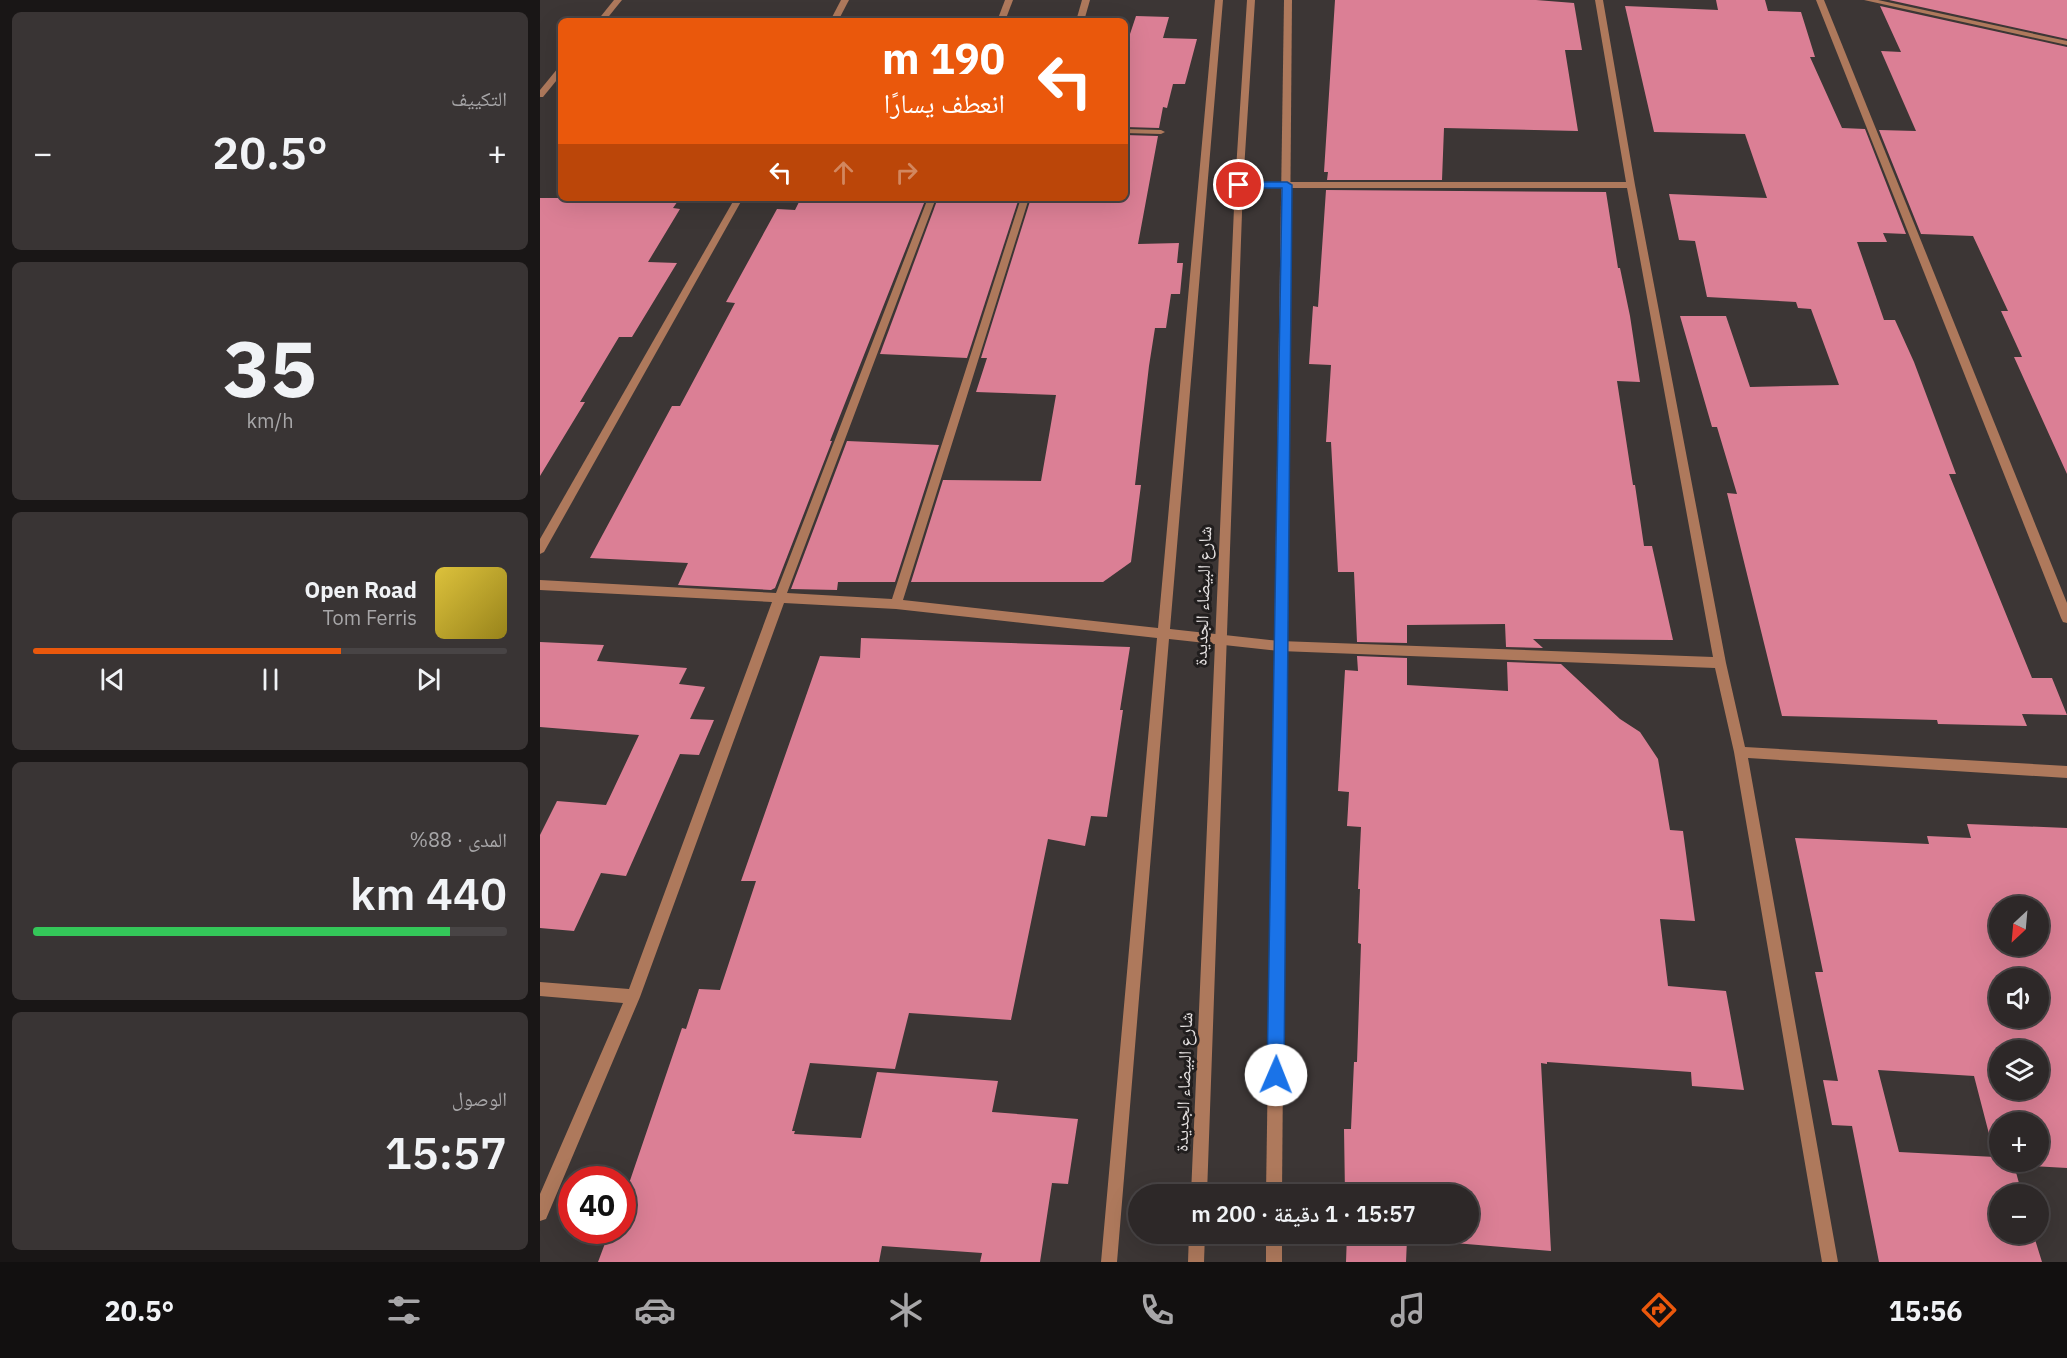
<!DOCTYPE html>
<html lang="ar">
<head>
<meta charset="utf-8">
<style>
	body { margin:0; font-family:"IBM Plex Sans","Noto Naskh Arabic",sans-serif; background:#393434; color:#f1f3f6; direction:rtl; height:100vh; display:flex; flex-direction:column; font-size:22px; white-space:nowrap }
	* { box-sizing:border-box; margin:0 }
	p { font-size:20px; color:#a7a6a8 }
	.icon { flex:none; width:33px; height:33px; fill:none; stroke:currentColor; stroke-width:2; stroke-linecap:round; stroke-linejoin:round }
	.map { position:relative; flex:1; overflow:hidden; direction:ltr }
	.panel { display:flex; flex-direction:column; gap:12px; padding:12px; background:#191616; width:540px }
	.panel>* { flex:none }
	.banner { position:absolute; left:18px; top:18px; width:570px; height:183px; border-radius:9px; box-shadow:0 6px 24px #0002,0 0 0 2px #484445; direction:rtl; background:#ea580c; color:#fff; overflow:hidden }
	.needle { width:39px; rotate:206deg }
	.tools { position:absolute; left:1449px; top:896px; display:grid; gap:12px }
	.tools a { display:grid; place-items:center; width:60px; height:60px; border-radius:50%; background:#2d2828; box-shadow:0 6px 24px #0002,0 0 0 2px #484445; font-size:30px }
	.speed { position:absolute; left:18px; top:1166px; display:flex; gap:12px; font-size:30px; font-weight:700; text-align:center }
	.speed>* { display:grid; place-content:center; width:78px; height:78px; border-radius:50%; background:#2d2828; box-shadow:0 6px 24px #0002,0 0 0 2px #484445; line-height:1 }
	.speed .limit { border:9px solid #d22; background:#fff; color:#111 }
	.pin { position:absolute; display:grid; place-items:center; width:51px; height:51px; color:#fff; margin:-26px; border:3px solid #fff; border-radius:50%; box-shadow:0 2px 6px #0007 }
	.me { position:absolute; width:66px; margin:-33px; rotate:1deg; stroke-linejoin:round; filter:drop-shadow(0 0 4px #0008) }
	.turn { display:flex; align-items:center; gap:21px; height:126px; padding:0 24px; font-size:27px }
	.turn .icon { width:78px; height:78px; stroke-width:2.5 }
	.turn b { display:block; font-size:42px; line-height:51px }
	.lanes { display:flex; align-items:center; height:57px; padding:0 24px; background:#0003; justify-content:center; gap:30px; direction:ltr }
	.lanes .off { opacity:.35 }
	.big { font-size:45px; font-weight:600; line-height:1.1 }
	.panel .card { flex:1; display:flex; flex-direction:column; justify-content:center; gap:9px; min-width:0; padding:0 21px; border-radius:9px; background:#393434 }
	.panel .dial { align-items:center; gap:0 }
	.dial b { font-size:78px; line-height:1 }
	.song { display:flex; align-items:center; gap:18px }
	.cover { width:72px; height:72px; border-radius:9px; background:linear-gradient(135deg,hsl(50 70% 55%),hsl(50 70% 35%)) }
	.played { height:6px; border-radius:3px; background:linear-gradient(90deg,#ea580c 65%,#484445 65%) }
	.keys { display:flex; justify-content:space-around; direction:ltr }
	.heat { display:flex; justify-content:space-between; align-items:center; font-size:33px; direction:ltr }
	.charge { height:9px; border-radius:4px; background:linear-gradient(90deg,#34c759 88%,#484445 0) }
	.trip { position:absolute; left:588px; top:1184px; width:351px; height:60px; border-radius:30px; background:#2d2828; box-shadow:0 6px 24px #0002,0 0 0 2px #484445; font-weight:600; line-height:60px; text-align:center; direction:rtl }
	.dock { display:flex; height:96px; justify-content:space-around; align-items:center; background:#121010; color:#a7a6a8 }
	.dock .icon { width:42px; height:42px }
	.dock .on { color:#ea580c }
	.dock b { font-size:27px; color:#f1f3f6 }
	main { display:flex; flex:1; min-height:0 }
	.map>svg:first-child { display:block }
	.building { fill:#db7f95; fill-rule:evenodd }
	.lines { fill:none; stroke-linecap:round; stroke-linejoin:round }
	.minor { fill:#ae795c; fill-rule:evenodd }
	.tertiary { fill:#ae795c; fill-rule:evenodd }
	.route { fill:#1a73e8; stroke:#114b97; stroke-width:1.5 }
	.labels { text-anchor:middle; stroke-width:6; stroke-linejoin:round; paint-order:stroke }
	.street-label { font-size:18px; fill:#e6e2e2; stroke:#211e1e }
</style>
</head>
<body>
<main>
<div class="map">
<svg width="1527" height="1262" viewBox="0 0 1527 1262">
	<rect width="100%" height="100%" fill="#3c3635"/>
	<g class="building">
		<path d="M795,0H996L1034,3L1042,50H1025L1038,131L904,128L902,180H787L788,172H784Z"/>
		<path d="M1176,0H1225L1228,11L1261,12L1275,57H1270L1302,128L1325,129L1366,234L1343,233L1347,242H1317L1344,320H1355L1374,362L1416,474H1409L1492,678H1512L1527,715L1482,714L1487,726L1398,724L1397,720L1242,716L1187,493L1197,494L1177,427H1172L1140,316H1186L1210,387L1299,385L1271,309L1258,308L1256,302L1167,297L1155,241L1139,240L1129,194L1227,198L1205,134L1114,132L1085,6L1178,10Z"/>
		<path d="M1349,0H1527V39Z"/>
		<path d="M1340,6L1527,47V474L1474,357H1482L1461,311H1468L1433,236L1381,234L1339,130L1376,131L1341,51L1361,52Z"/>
		<path d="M596,16L629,17L623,38L657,39L645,84H633L627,108L623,107L619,128L585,127V49Z"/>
		<path d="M585,135L618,136L598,244L639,243L637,263H643L640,294H631L626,328H615L609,366L595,485H601L591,562L563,582H371L403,480L501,481L516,395L436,392L447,358H441L491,198H585Z"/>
		<path d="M786,190L1066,192L1078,268H1080L1090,316L1100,382L1077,381L1093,485H1095L1104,546H1112L1133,640L993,639L1003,648L966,647L965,624L867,625V643L817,642L814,572H798L791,442H786L791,365L769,364L773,306L778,307Z"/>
		<path d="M0,198H140L133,208L140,209L108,262L137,263L92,337H79L40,402H45L0,476Z"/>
		<path d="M261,198H386L290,441H292L235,588L231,590L138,585L148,563L50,558L132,406H140L195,303L186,302L237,209L255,210Z"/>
		<path d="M398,198H479L427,358L340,354Z"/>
		<path d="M307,441L399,445L355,582H298L297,590L251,589Z"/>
		<path d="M321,638L590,647L580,710H583L567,817L551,816L545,846L508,839L471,1020L369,1013L355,1069L270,1063L252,1131H255L254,1134L321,1138L337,1072L458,1081L452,1112L538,1119L528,1184L512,1183L500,1262H440L442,1253L342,1246L339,1262H58L70,1230H82V1204L142,1028L146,1029L159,989L180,990L216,881H201L280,656L320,658Z"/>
		<path d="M0,642L64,645L57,661L147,668L139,684L165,687L150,719L174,720L159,755L140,754L86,876L61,873L34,931L0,928V835L17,801L66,805L99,735L0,727Z"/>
		<path d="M817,656L867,658V685L968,691L967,662L1021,664L1080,719L1100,732L1118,759L1130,830L1143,831L1155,921L1120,919L1128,986L1186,991L1204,1090L1152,1086L1151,1072L1007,1062V1064L1001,1063L1011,1251L867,1239L866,1262H806L807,1234L804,1233H928V1194H805L804,1129H811L814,1062H817L821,944L818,943L820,889H818L821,827L807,826L809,792L798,791L805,670L818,671Z"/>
		<path d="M1427,824L1527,828V1168L1474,1165L1482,1194H1460V1233H1493L1502,1262H1339L1312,1126L1292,1125L1283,1080L1298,1081L1275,972H1283L1255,838L1389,844L1387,836L1431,838ZM1460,906H1498V945H1460ZM1460,978H1498V1017H1460ZM1460,1050H1498V1089H1460ZM1338,1070L1434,1076L1455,1157L1359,1152ZM1460,1122H1498V1161H1460Z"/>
	</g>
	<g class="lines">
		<g class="minor">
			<path d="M74,0H82L65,21H57Z"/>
			<path d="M301,0H309L298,21H290Z"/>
			<path d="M465,0H473L465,21H457Z"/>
			<path d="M542,0H550L544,21H536Z"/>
			<path d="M675,0H683L630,629L740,641L1173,657L1087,188H699L695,185L699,182H1086L1055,0H1063L1095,185L1186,663L1205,747L1527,766V778L1208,758L1298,1262H1282L1194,752L1175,668L740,651L629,639L577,1262H561L617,638L356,609L244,603L100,997L6,1219L0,1221V1194L83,1003L0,996V982L89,989L232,602L0,590V580L236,593L388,198H396L247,593L352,599L481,198H489L363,600L618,628Z"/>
			<path d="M1276,0H1284L1527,603V623L1523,622L1521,618Z"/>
			<path d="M1324,0H1338L1527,41V45Z"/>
			<path d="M18,68H21V75L3,97H0V90Z"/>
			<path d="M585,129L621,130L625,132L621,134L585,133Z"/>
			<path d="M195,198H203L4,552L0,554V539Z"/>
		</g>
		<g class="tertiary">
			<path d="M707,0H715L703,185L667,1194H651L695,185Z"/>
			<path d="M744,0H752L742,1194H726Z"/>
			<path d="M649,1233H665L664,1262H648Z"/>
			<rect x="726" y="1233" width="16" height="29"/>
		</g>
	</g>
	<path class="route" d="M747,182L752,185L744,1075L742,1081L736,1084L729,1081L727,1075L742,188H699L694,185L699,182Z"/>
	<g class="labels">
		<g class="street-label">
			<text transform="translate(663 596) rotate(-88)" y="6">شارع البيضاء الجديدة</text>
			<text transform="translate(644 1082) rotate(-88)" y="6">شارع البيضاء الجديدة</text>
		</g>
	</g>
</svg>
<div class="tools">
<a><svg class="needle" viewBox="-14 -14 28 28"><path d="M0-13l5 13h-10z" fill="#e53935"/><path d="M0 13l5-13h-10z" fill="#a7a6a8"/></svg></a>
<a><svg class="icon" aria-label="sound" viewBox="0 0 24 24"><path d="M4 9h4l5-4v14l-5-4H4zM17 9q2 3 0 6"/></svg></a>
<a><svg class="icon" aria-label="layers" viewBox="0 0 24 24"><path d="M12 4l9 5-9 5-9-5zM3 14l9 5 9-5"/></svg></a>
<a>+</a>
<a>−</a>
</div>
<div class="speed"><div class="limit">40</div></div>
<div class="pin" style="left:699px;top:185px;background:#d93025"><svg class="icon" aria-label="arrive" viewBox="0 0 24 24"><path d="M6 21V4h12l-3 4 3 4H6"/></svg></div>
<svg class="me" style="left:736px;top:1075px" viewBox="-20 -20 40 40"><circle r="19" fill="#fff"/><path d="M0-13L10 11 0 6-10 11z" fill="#1a73e8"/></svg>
<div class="trip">15:57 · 1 دقيقة · 200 m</div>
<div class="banner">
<div class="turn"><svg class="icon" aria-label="left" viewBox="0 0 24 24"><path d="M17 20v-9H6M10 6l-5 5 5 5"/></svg><div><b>190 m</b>انعطف يسارًا</div></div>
<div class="lanes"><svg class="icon" aria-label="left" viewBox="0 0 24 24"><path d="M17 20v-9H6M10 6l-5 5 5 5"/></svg><svg class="icon off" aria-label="ahead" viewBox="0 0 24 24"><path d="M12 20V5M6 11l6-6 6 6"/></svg><svg class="icon off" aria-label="right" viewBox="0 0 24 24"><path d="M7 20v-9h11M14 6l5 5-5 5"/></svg></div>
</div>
</div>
<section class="panel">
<div class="card"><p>التكييف</p>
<div class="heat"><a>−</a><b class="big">20.5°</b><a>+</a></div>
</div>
<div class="card dial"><b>35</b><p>km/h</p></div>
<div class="card">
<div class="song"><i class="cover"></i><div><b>Open Road</b><p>Tom Ferris</p></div></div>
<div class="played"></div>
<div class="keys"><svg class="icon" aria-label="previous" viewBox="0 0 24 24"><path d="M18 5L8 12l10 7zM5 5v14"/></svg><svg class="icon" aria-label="pause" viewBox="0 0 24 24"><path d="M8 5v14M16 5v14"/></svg><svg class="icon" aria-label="next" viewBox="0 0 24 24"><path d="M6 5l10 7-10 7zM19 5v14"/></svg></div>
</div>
<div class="card"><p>المدى · 88%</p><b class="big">440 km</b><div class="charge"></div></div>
<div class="card"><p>الوصول</p><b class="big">15:57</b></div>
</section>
</main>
<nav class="dock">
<b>15:56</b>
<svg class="icon on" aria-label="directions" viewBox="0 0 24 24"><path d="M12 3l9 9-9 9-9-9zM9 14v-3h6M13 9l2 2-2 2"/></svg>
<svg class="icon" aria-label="music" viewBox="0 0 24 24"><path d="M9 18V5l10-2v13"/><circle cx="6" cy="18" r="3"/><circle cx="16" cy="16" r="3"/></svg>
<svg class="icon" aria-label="phone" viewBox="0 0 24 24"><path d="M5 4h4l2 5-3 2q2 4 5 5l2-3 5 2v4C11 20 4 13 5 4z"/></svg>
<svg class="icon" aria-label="climate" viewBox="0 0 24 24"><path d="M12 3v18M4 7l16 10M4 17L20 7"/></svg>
<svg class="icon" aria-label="car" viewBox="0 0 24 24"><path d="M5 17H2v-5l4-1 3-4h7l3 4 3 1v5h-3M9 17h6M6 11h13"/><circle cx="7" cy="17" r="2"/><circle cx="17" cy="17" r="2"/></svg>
<svg class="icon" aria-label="filters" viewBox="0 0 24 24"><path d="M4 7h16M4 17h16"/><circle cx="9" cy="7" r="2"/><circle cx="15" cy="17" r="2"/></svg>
<b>20.5°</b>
</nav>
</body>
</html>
